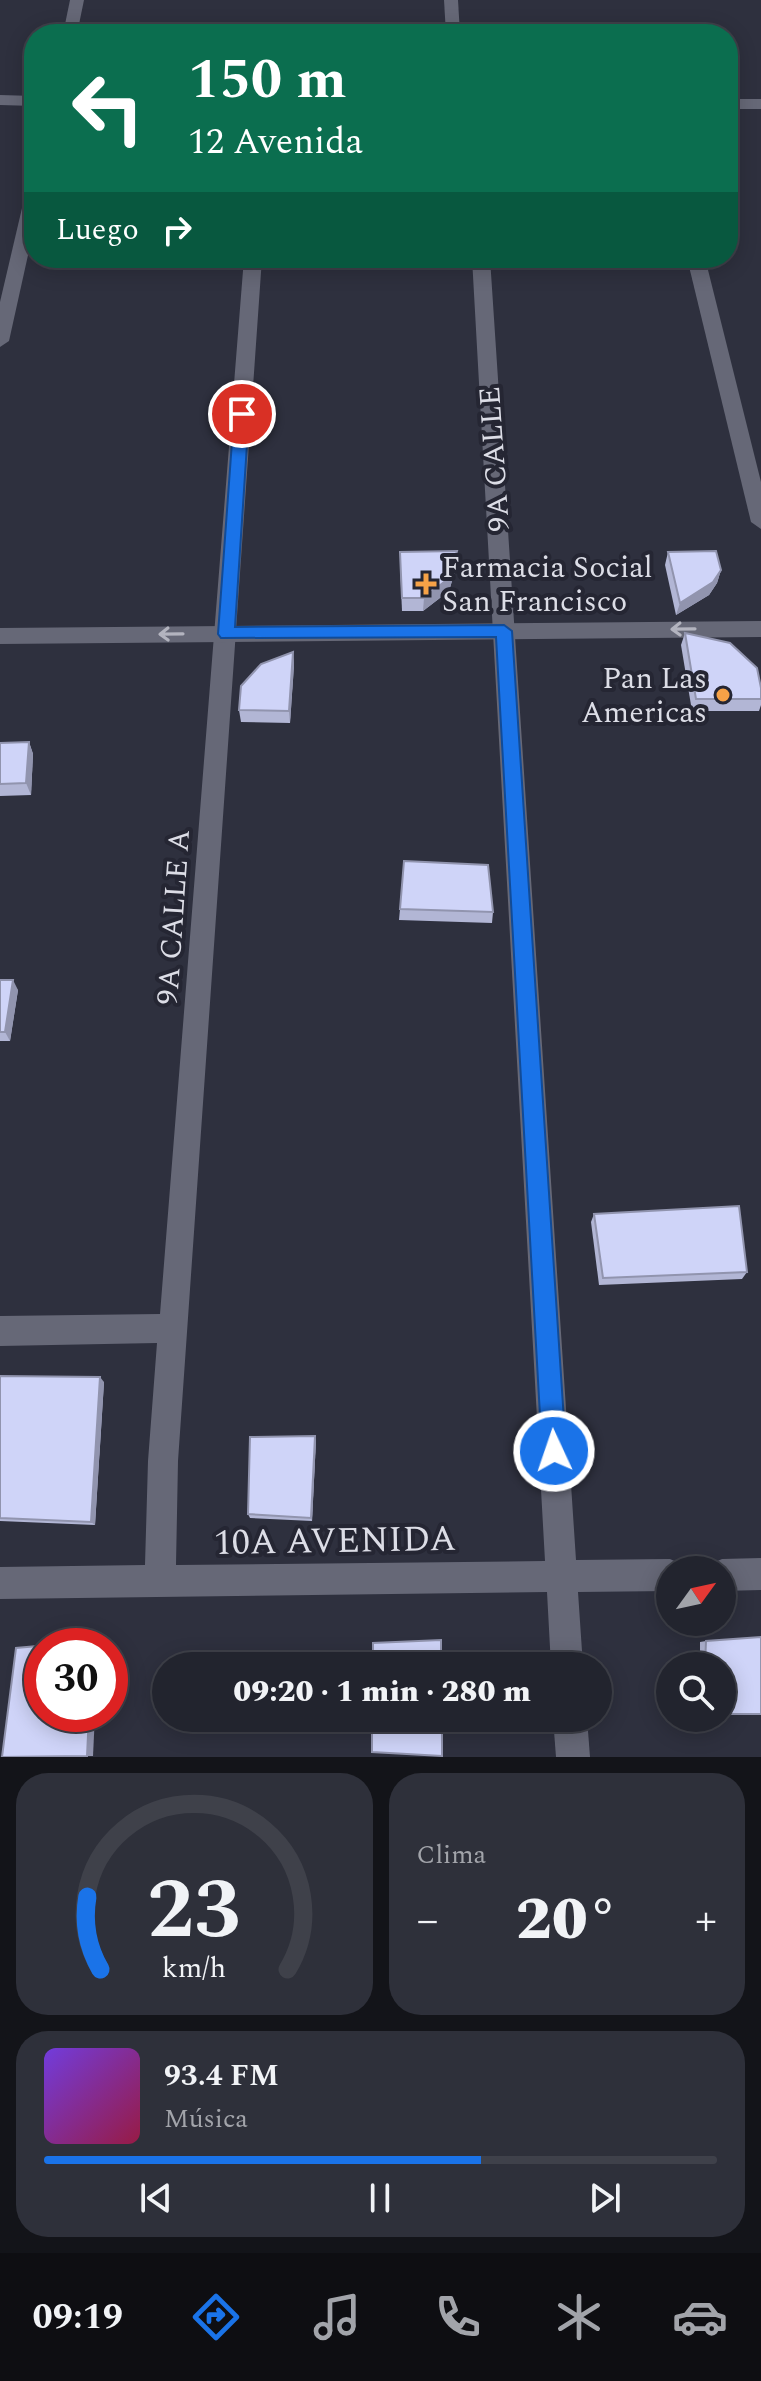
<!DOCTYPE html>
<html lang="es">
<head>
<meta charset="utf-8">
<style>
	body { margin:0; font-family:Spectral,serif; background:#2e303a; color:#f1f3f6; height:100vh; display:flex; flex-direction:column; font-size:30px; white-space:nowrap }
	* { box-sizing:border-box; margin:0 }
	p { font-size:26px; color:#a2a4aa }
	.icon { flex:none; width:44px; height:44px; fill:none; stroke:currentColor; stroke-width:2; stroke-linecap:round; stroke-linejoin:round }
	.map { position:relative; height:1757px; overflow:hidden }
	.side { display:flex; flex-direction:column; gap:16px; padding:16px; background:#131419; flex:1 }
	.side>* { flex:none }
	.guide { position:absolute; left:24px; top:24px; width:714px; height:244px; border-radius:32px; box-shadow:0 4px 20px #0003,0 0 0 2px #3f414a; background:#0b6e4f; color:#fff; overflow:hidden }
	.needle { width:52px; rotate:57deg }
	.controls { position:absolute; left:656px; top:1556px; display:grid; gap:16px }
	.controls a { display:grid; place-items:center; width:80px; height:80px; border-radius:50%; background:#22242e; box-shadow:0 4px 20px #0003,0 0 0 2px #3f414a; font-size:40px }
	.speed { position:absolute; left:24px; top:1628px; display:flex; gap:16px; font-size:40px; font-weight:700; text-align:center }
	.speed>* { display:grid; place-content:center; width:104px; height:104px; border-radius:50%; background:#22242e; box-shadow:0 4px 20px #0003,0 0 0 2px #3f414a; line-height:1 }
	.speed .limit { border:12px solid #d22; background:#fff; color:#111 }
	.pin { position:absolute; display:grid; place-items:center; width:68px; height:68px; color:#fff; margin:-34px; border:4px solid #fff; border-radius:50%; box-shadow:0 2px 8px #0007 }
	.me { position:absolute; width:88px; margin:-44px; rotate:357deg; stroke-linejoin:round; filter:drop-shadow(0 0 6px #0008) }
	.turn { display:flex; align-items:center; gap:28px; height:168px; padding:0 32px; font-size:36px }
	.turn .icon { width:104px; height:104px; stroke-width:2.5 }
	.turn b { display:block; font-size:56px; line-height:68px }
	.then { display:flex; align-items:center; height:76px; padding:0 32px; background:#0003; gap:16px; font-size:30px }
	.big { font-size:60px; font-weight:800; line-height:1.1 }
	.side .tile { flex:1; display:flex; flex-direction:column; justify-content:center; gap:12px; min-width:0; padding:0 28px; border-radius:32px; background:#2e303a }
	.side .dial { align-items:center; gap:0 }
	.dial svg { height:208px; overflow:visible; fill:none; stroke:#3f414a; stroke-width:7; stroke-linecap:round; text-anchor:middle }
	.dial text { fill:#f1f3f6; stroke:none }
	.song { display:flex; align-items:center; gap:24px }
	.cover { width:96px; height:96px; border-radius:12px; background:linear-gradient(135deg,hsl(260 70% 55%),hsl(340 70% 35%)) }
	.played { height:8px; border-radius:4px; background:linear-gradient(90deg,#1a73e8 65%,#3f414a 65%) }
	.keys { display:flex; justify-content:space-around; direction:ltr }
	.heat { display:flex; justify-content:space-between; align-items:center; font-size:44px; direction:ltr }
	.side .tiles { flex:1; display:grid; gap:16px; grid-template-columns:1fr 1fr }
	.tile:last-child { grid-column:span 2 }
	.trip { position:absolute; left:152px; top:1652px; width:460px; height:80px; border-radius:40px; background:#22242e; box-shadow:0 4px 20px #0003,0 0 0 2px #3f414a; font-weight:800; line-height:80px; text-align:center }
	.tabs { display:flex; height:128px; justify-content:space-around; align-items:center; background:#0e0e12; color:#a2a4aa }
	.tabs .icon { width:56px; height:56px }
	.tabs .selected { color:#1a73e8 }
	.tabs b { font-size:36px; color:#f1f3f6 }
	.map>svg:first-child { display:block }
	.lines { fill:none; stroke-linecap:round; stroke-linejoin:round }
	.minor { fill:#666877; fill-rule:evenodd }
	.tertiary { fill:#666877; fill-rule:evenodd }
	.wall { fill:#b2b6d5 }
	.shaded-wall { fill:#9194ae }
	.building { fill:#cfd4f8; stroke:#9194ae; stroke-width:2 }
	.oneway { stroke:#b3b4bf }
	.route { fill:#1a73e8; stroke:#114b97; stroke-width:2 }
	.poi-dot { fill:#f6a247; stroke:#252633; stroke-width:3 }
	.labels { text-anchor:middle; stroke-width:8; stroke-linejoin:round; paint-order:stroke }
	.street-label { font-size:30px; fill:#dcdde6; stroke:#252633 }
	.poi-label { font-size:30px; fill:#dcdde6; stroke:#252633; text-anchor:start }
	.near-street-label { font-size:36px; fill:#dcdde6; stroke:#252633 }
</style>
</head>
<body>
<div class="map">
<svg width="761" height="1757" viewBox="0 0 761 1757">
	<rect width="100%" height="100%" fill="#2e303e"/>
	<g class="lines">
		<g class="minor">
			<path d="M70,0H84L77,34H63Z"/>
			<path d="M444,0H458L460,34H446Z"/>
			<path d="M0,95L34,96V106L0,105Z"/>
			<rect x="728" y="99" width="33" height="10"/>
			<path d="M34,186V228L9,341L0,347V302L26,191Z"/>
			<path d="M244,258H262L178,1461L176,1565L545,1561L472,258H490L576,1560L670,1559L681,1564L684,1570H670V1591L578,1592L583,1666H551L547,1592L0,1599V1567L145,1565L148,1461L157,1343L0,1346V1316L160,1314Z"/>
			<path d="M687,258H705L761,482V529L751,522Z"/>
			<path d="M761,1558V1590L722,1591V1570H708L711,1564L722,1559Z"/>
			<path d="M553,1718H587L590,1757H556Z"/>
		</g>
		<path class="tertiary" d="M761,621V637L0,644V628Z"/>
	</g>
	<g class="wall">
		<path d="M668,552L721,570L717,583L709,595L676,615L665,565Z"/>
		<path d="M457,564L449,591L423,611H402L400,565Z"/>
		<path d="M685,633L761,688V705L759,711H692L681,645Z"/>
		<path d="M293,652L294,665L290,723L241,722L239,710Z"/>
		<path d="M29,742L33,754L31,795L0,796V743Z"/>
		<path d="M400,909L493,912L492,923L399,920Z"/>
		<path d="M0,980L18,990L10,1041H0Z"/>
		<path d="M594,1214L747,1272L742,1279L599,1285L591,1222Z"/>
		<path d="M0,1376L104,1382L95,1525L0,1521Z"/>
		<path d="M316,1440L312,1521L250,1518L248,1514Z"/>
		<path d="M706,1641L722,1666H700V1642Z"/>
	</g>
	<g class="shaded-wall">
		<path d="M457,551V564L449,591L423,611L424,598Z"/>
		<path d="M721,570L717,583L709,595L676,615L680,603Z"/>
		<path d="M293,652L294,665L290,723L289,711Z"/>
		<path d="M29,742L33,754L31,795L26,783Z"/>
		<path d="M13,980L18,990L10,1041L5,1032Z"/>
		<path d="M100,1377L104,1382L95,1525L91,1522Z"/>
		<path d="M315,1436L316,1440L312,1521L311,1518Z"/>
		<path d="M89,1714H95L93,1756H87Z"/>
	</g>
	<g class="building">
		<path d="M457,551L449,578L424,598H402L400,552Z"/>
		<path d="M716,551L721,570L713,582L680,603L668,552Z"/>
		<path d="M685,633L730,643L757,668L761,688V699H696Z"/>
		<path d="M293,652L289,711L239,710L241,686L261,664Z"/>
		<path d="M29,742L26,783L0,784V743Z"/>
		<path d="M404,861L488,865L493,912L400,909Z"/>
		<path d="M0,980H13L5,1032H0Z"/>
		<path d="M739,1206L747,1272L603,1278L594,1214Z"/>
		<path d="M0,1376L100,1377L91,1522L0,1518Z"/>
		<path d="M315,1436L311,1518L248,1514L250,1437Z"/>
		<path d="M761,1637V1714H722V1666H705L706,1641Z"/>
		<path d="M441,1640V1666H373V1643Z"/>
		<path d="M93,1641L92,1646H42V1714H89L87,1756L2,1757L16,1648Z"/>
		<path d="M372,1718H442V1756L372,1752Z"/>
	</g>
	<defs><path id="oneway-shaft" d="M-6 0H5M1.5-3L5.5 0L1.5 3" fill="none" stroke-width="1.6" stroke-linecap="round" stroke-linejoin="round" transform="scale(2)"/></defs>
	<g class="oneway">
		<use href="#oneway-shaft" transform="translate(683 629) rotate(179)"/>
		<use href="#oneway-shaft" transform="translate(171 634) rotate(179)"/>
	</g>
	<path class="route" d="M242,410L249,414L235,627L504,625L512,631L566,1451L562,1459L554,1462L546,1459L542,1451L496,637L221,638L218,634L234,414Z"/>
	<g class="poi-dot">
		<path d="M422 572h8v8h8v8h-8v8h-8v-8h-8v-8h8z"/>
		<circle cx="723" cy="695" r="8"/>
	</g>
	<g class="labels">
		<g class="street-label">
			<text transform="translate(494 459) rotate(-94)" y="10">9A CALLE</text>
			<text transform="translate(173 917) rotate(-86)" y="10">9A CALLE A</text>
		</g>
		<g class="poi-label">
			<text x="442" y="577">Farmacia Social<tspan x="442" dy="34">San Francisco</tspan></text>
			<text x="707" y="688" text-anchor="end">Pan Las<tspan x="707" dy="34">Americas</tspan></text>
		</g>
		<g class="near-street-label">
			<text transform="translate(335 1539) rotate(-1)" y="13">10A AVENIDA</text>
		</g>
	</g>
</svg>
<div class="controls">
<a><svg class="needle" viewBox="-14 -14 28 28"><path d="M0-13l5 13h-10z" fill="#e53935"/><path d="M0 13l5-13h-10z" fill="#a2a4aa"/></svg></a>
<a><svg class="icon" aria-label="search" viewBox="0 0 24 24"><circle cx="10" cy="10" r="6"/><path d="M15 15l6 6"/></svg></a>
</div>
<div class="speed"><div class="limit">30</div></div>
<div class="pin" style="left:242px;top:414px;background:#d93025"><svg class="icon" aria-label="arrive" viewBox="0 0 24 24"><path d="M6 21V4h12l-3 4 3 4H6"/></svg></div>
<svg class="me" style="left:554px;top:1451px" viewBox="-20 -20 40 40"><circle r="17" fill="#1a73e8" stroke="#fff" stroke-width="3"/><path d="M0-11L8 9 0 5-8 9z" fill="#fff"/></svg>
<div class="trip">09:20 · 1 min · 280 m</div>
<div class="guide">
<div class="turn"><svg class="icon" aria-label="left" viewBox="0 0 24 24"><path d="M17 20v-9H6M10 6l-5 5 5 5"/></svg><div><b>150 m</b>12 Avenida</div></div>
<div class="then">Luego<svg class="icon" aria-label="right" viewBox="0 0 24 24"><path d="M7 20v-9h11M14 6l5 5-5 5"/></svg></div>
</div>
</div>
<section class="side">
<div class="tiles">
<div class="tile dial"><svg viewBox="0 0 100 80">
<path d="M14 69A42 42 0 1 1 86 69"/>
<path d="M14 69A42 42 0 0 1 9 41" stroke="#1a73e8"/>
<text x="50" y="56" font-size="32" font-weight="700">23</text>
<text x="50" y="72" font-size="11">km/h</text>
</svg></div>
<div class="tile"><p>Clima</p>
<div class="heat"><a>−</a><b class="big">20°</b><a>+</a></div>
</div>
<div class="tile">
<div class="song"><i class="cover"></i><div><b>93.4 FM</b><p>Música</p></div></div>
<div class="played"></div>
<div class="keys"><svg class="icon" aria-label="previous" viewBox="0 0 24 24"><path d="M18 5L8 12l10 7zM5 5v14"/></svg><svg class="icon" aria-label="pause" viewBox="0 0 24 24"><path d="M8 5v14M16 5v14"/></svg><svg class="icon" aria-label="next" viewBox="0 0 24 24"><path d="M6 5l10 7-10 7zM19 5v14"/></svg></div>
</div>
</div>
</section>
<nav class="tabs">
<b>09:19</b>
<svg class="icon selected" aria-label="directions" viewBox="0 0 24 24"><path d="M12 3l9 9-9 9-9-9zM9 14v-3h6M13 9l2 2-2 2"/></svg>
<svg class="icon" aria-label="music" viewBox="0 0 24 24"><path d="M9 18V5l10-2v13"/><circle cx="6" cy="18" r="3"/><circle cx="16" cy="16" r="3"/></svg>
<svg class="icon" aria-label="phone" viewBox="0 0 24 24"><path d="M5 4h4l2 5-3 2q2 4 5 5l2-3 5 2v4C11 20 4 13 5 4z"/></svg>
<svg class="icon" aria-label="climate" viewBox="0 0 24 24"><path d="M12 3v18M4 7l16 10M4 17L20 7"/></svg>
<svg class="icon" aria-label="car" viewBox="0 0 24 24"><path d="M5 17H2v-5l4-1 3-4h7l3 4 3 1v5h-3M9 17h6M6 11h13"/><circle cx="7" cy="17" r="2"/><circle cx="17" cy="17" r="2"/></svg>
</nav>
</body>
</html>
